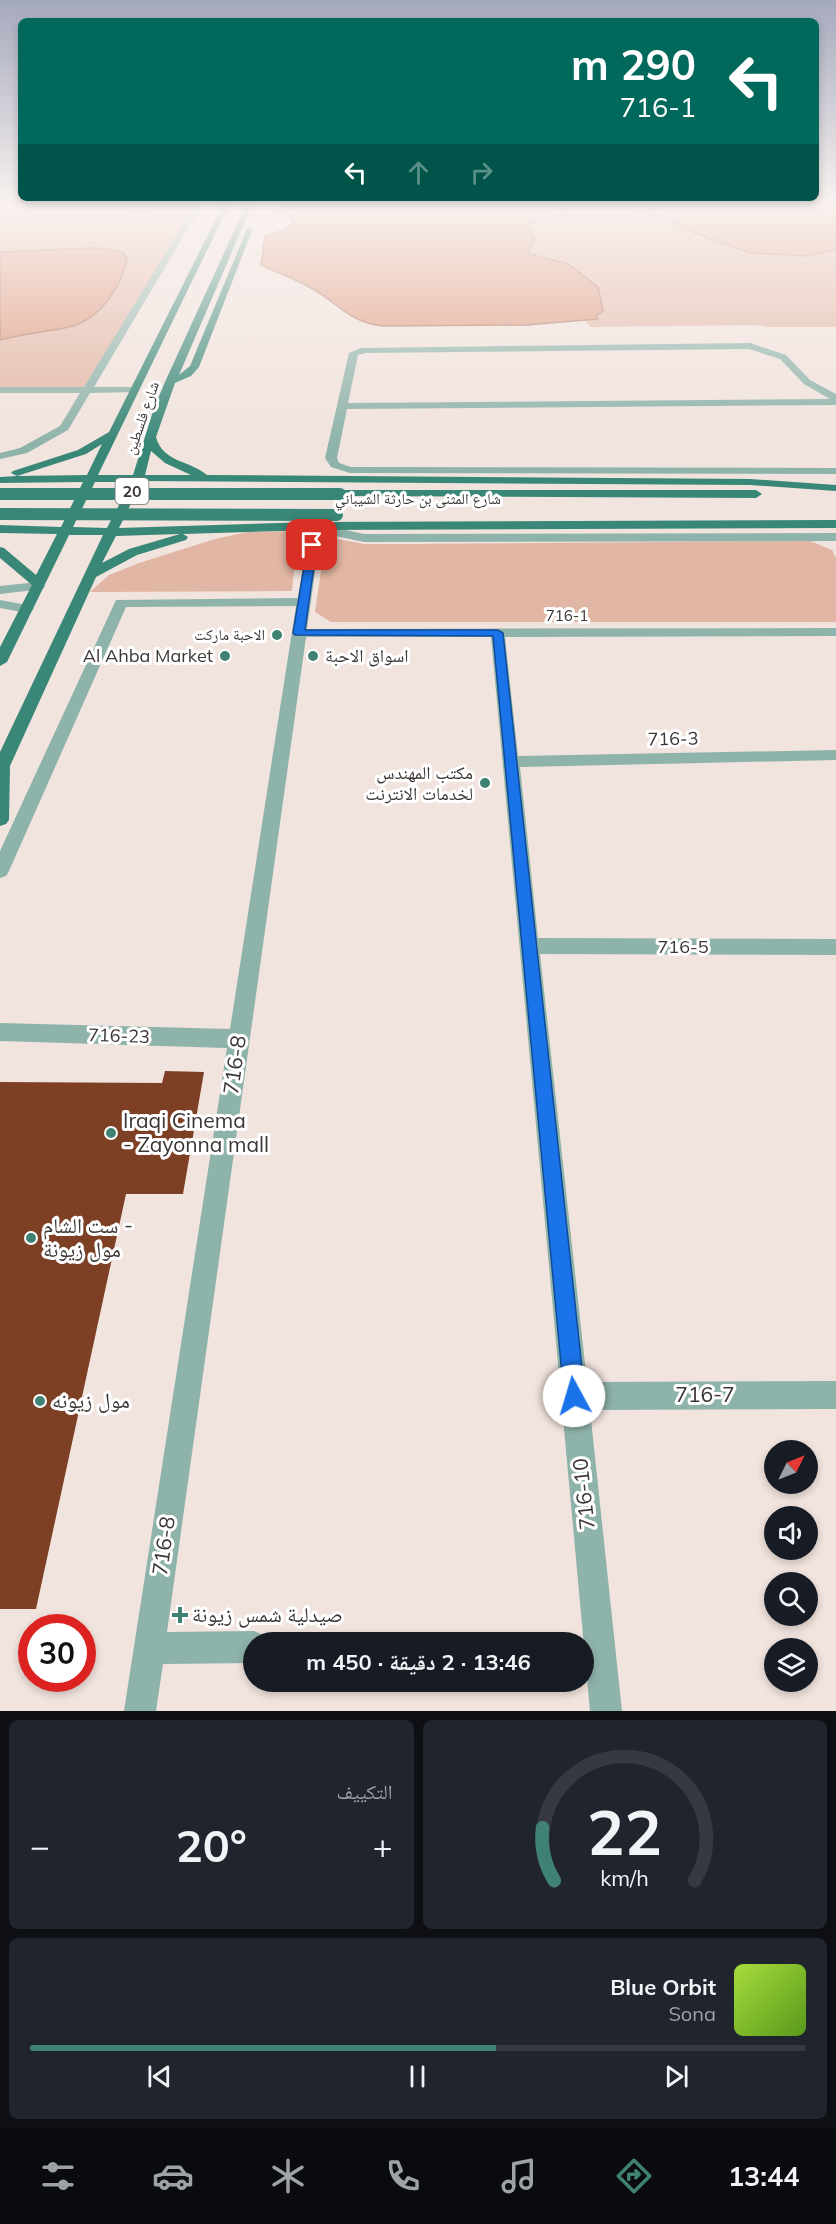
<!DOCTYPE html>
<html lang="ar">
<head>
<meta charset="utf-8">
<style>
	body { margin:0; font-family:Mulish,"Noto Naskh Arabic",sans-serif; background:#20242c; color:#f1f3f6; direction:rtl; height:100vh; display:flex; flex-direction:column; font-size:22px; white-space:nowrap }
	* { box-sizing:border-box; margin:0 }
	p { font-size:20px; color:#9ea1a6 }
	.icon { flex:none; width:33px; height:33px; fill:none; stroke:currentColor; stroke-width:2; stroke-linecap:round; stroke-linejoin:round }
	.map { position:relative; height:1711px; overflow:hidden; direction:ltr }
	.details { display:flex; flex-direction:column; gap:9px; padding:9px; background:#0d0f14; flex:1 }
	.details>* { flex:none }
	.guide { position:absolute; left:18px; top:18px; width:801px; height:183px; border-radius:9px; box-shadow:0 3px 9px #0003; direction:rtl; background:#00695c; color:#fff; overflow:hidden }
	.needle { width:39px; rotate:47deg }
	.controls { position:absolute; left:764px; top:1440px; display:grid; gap:12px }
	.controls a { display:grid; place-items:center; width:54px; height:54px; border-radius:50%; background:#171b24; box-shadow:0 3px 9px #0003; font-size:30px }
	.speed { position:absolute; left:18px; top:1614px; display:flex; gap:12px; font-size:30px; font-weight:700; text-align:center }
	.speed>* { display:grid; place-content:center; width:78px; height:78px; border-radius:50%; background:#171b24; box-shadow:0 3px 9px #0003; line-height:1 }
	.speed .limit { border:9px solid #d22; background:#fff; color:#111 }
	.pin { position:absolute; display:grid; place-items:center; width:51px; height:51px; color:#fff; margin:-26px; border-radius:12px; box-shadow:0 3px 9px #0006 }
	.me { position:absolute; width:66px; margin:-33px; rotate:354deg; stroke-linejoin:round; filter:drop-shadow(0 0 4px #0008) }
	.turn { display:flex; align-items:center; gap:21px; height:126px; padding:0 24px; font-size:27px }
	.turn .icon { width:78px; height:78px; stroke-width:2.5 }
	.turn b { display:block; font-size:42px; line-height:51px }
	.lanes { display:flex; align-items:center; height:57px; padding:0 24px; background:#0003; justify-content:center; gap:30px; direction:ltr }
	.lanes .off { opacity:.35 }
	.big { font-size:45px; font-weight:700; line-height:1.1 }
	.details .widget { flex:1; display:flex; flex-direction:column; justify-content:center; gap:9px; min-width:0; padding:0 21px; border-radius:9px; background:#20242c }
	.details .dial { align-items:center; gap:0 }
	.dial svg { height:156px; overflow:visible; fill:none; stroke:#363941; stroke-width:7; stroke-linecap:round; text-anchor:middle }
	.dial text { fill:#f1f3f6; stroke:none }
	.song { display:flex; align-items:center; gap:18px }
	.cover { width:72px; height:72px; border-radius:9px; background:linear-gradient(135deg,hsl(80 70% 55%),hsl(90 70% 35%)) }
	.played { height:6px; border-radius:3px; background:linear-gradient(90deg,#3f8274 60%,#363941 60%) }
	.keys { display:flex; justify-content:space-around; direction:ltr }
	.heat { display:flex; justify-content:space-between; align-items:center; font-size:33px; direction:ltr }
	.details .tiles { flex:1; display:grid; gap:9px; grid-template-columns:1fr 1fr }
	.widget:last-child { grid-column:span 2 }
	.trip { position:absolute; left:243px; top:1632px; width:351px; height:60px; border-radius:30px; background:#171b24; box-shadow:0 3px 9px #0003; font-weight:700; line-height:60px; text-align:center; direction:rtl }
	.dock { display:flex; height:96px; justify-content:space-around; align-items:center; background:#090b0e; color:#9ea1a6 }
	.dock .icon { width:42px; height:42px }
	.dock .current { color:#3f8274 }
	.dock b { font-size:27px; color:#f1f3f6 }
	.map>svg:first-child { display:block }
	.green { fill:#e2b6a4 }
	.water { fill:#de987b; stroke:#ad7b66; stroke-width:1.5 }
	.building { fill:#7d4025 }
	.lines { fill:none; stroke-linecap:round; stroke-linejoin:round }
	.minor { fill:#8eb3aa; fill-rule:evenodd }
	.major { fill:#398777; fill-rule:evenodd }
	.major-bridge { stroke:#398777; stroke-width:12 }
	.route { fill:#1a73e8; stroke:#114b97; stroke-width:1.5 }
	.poi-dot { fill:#3f8274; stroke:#fff; stroke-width:2 }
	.labels { text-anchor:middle; stroke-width:6; stroke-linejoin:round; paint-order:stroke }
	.far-street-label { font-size:15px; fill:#3c3735; stroke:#fff }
	.far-poi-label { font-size:15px; fill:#3c3735; stroke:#fff; text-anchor:end }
	.shield { fill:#fff; stroke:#767372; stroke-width:1.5 }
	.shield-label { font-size:16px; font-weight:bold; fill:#3c3735 }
	.poi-label { font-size:18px; fill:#3c3735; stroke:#fff; text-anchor:end }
	.street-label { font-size:18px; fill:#3c3735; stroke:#fff }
	.near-street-label { font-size:21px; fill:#3c3735; stroke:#fff }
	.near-poi-label { font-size:21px; fill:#3c3735; stroke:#fff; text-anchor:start }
</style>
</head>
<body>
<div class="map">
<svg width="836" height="1711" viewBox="0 0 836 1711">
	<rect width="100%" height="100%" fill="#f1e3dd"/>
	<g class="green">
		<path d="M0,205H202L82,390H0Z"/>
		<path d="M591,206L651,214L695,233L750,253L808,256L836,250V327H768L754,325L590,327L585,320L597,319L596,316L603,311L598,287L568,264L530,254L529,250L535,239L529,226C537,216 550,218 562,215C572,212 579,207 591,206Z"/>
		<path d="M298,531L292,591L90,592L109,575L139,563L215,539L248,532Z"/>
		<path d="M326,537L364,544H409L810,541L832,550L836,558V622H331L315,612Z"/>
	</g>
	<g class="water">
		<path d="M123,205H169C154,220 146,220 125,217Z"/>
		<path d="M284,205H836V250L808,256L750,253L695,233L651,214L591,206L576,208L563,215L532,222L529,227L535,239L529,250L530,254L568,264L598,287L603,311L596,316L597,319L527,325L383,326C350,323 339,304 313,289C297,280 278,273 261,265L265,236L284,230L293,223L290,217L279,212L280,208Z"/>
		<path d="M90,248L109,249L123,253L127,259C121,288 99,320 69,327C46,332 23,334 0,340V252Z"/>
	</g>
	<path class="building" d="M165,1071L204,1072L183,1194H126L36,1609H0V1082L162,1083Z"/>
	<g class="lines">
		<g class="minor">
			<path d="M195,205H202L94,387H134L139,390L137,392L90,393L68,430L27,453L0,459V453L20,448L60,426L80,393H0V387H84Z"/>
			<path d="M750,343L786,355L810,380L836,394V405L347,409L337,458L339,463L351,467L836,468V474L350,473L331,467L325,458L349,353L361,348ZM749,349L780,359L804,384L830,399L348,403L358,355L365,353Z"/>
			<path d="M315,522C331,525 347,531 364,534L836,533V541L364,542L331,535L321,530L307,629L836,628V636L505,637L518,756L836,750V760L520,767L538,938L836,939V955L540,954L587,1382L836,1381V1409L590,1410L622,1711H590L491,637H306L167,1632L254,1631L265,1636L268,1642H254V1663L163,1664L156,1711H124L227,1048L0,1041V1023L230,1029L296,606L126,607L9,871L6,876L0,878V851L116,600L298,598L309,526Z"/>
			<path d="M38,582L45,586L43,589L0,594V586Z"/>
			<path d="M0,600L32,606L34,609L27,613L0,608Z"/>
		</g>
		<g class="major">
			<path d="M223,205H229L98,475H133L154,408L165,382L246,205H252L179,375L190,366L247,229L253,228L199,367L191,376L175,383L156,437C163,463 190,460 207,475L750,479L836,485V491L750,485L142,481L119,528L315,522L836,520V528L315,530L183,534L188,537L186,540L137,555L96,577L10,766L9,820L6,824L0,826V752L103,535H69L7,662L0,666V647L32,585L0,558V547L4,548L36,575L57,534L0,533V525L61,527L83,482L0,483V477L17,476L11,473L13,471L78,450L109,432ZM102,444L87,475L17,476L86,454ZM151,451L165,463L191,475H145ZM95,482H131L107,528L73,527ZM180,534L129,549L102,563L116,536Z"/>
			<path d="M340,490H756L762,494L756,498L336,496L334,494Z"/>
		</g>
		<g class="major-bridge">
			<path d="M0,494H340"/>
			<path d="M0,514L337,515"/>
		</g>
	</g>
	<linearGradient id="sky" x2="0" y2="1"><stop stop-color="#a4a9bc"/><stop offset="0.46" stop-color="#f9f2f0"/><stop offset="1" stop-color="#f9f2f0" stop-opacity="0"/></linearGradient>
	<rect width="836" height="445" fill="url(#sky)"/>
	<path class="route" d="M308,543L317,545L305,630H498L503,633L585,1396L582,1404L574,1407L567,1404L564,1396L493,636L295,635L293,633Z"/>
	<g class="poi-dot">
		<circle cx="277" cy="635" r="6"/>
		<circle cx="225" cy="656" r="6"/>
		<circle cx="313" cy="656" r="6"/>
		<circle cx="485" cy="783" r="6"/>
		<circle cx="111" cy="1133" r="6"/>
		<circle cx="31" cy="1238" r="6"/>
		<circle cx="40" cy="1401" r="6"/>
		<path d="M177 1606h6v6h6v6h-6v6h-6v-6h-6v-6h6z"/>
	</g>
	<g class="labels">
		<g class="far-street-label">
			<text transform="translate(142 418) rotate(-71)" y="5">شارع فلسطين</text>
			<text x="418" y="504">شارع المثنى بن حارثة الشيباني</text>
			<text x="567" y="621">716-1</text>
		</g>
		<g class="far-poi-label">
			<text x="265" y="640">الاحبة ماركت</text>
		</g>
		<rect class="shield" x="115.5" y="478" width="33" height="26" rx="4.5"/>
		<g class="shield-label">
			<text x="132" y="497">20</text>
		</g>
		<g class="poi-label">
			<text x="213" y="662">Al Ahba Market</text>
			<text x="325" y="662" text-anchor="start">اسواق الاحبة</text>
			<text x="473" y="779">مكتب المهندس<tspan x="473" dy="21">لخدمات الانترنت</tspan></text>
		</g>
		<g class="street-label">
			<text transform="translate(673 739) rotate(-1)" y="6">716-3</text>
			<text x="683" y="953">716-5</text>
			<text transform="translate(119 1036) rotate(2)" y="6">716-23</text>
		</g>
		<g class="near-street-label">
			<text transform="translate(235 1065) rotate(-82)" y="7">716-8</text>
			<text x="705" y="1402">716-7</text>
			<text transform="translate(584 1494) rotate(-96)" y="7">716-10</text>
			<text transform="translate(164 1546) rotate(-82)" y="7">716-8</text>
		</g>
		<g class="near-poi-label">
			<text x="123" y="1128">Iraqi Cinema<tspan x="123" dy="24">- Zayonna mall</tspan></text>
			<text x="43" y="1233">ست الشام -<tspan x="43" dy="24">مول زيونة</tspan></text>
			<text x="52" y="1408">مول زيونه</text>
			<text x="192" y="1622">صيدلية شمس زيونة</text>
		</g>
	</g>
</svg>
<div class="controls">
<a><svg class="needle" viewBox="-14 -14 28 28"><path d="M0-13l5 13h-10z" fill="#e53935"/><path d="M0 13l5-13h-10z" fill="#9ea1a6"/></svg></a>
<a><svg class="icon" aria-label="sound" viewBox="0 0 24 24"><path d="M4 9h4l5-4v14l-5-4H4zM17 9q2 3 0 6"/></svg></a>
<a><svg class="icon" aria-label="search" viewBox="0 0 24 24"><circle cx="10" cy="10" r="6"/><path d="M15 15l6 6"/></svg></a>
<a><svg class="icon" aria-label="layers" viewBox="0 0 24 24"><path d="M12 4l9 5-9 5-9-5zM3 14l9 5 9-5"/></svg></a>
</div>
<div class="speed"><div class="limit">30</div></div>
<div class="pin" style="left:312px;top:545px;background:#d93025"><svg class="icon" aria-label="arrive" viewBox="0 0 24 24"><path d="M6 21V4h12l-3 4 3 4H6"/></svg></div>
<svg class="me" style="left:574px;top:1396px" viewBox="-20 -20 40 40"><circle r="19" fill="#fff"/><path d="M0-13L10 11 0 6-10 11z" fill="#1a73e8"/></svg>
<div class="trip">13:46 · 2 دقيقة · 450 m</div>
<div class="guide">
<div class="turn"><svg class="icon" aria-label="left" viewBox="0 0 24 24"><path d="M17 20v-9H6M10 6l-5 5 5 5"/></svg><div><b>290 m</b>716-1</div></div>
<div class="lanes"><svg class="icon" aria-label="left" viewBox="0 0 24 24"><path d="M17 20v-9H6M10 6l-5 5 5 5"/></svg><svg class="icon off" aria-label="ahead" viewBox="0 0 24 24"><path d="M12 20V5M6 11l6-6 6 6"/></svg><svg class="icon off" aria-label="right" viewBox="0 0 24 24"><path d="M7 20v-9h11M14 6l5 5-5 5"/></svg></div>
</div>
</div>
<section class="details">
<div class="tiles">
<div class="widget dial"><svg viewBox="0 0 100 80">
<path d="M14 69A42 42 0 1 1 86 69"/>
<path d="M14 69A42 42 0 0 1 8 42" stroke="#3f8274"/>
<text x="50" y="56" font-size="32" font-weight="700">22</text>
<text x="50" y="72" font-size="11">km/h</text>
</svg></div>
<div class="widget"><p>التكييف</p>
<div class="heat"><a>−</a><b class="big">20°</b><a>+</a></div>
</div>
<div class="widget">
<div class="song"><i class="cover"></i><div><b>Blue Orbit</b><p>Sona</p></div></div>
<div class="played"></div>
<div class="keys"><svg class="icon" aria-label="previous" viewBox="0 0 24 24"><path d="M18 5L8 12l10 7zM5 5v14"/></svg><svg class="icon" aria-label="pause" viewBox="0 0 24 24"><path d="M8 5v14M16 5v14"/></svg><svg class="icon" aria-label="next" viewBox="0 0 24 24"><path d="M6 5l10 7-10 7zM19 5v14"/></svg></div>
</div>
</div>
</section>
<nav class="dock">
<b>13:44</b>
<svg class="icon current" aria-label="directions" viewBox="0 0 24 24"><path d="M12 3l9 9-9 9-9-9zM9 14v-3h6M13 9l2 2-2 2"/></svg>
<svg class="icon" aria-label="music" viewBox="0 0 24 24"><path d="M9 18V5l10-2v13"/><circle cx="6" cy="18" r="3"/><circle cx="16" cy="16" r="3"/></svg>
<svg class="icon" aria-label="phone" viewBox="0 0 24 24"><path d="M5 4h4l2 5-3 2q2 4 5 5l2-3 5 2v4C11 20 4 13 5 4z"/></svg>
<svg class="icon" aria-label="climate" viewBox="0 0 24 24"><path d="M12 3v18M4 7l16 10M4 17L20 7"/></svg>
<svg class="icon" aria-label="car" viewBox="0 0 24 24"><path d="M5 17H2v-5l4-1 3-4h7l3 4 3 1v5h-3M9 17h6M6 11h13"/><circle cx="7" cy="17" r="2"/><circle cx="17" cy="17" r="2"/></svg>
<svg class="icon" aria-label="filters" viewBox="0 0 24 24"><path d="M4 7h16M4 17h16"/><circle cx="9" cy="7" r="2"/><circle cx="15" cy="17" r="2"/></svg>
</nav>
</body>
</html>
